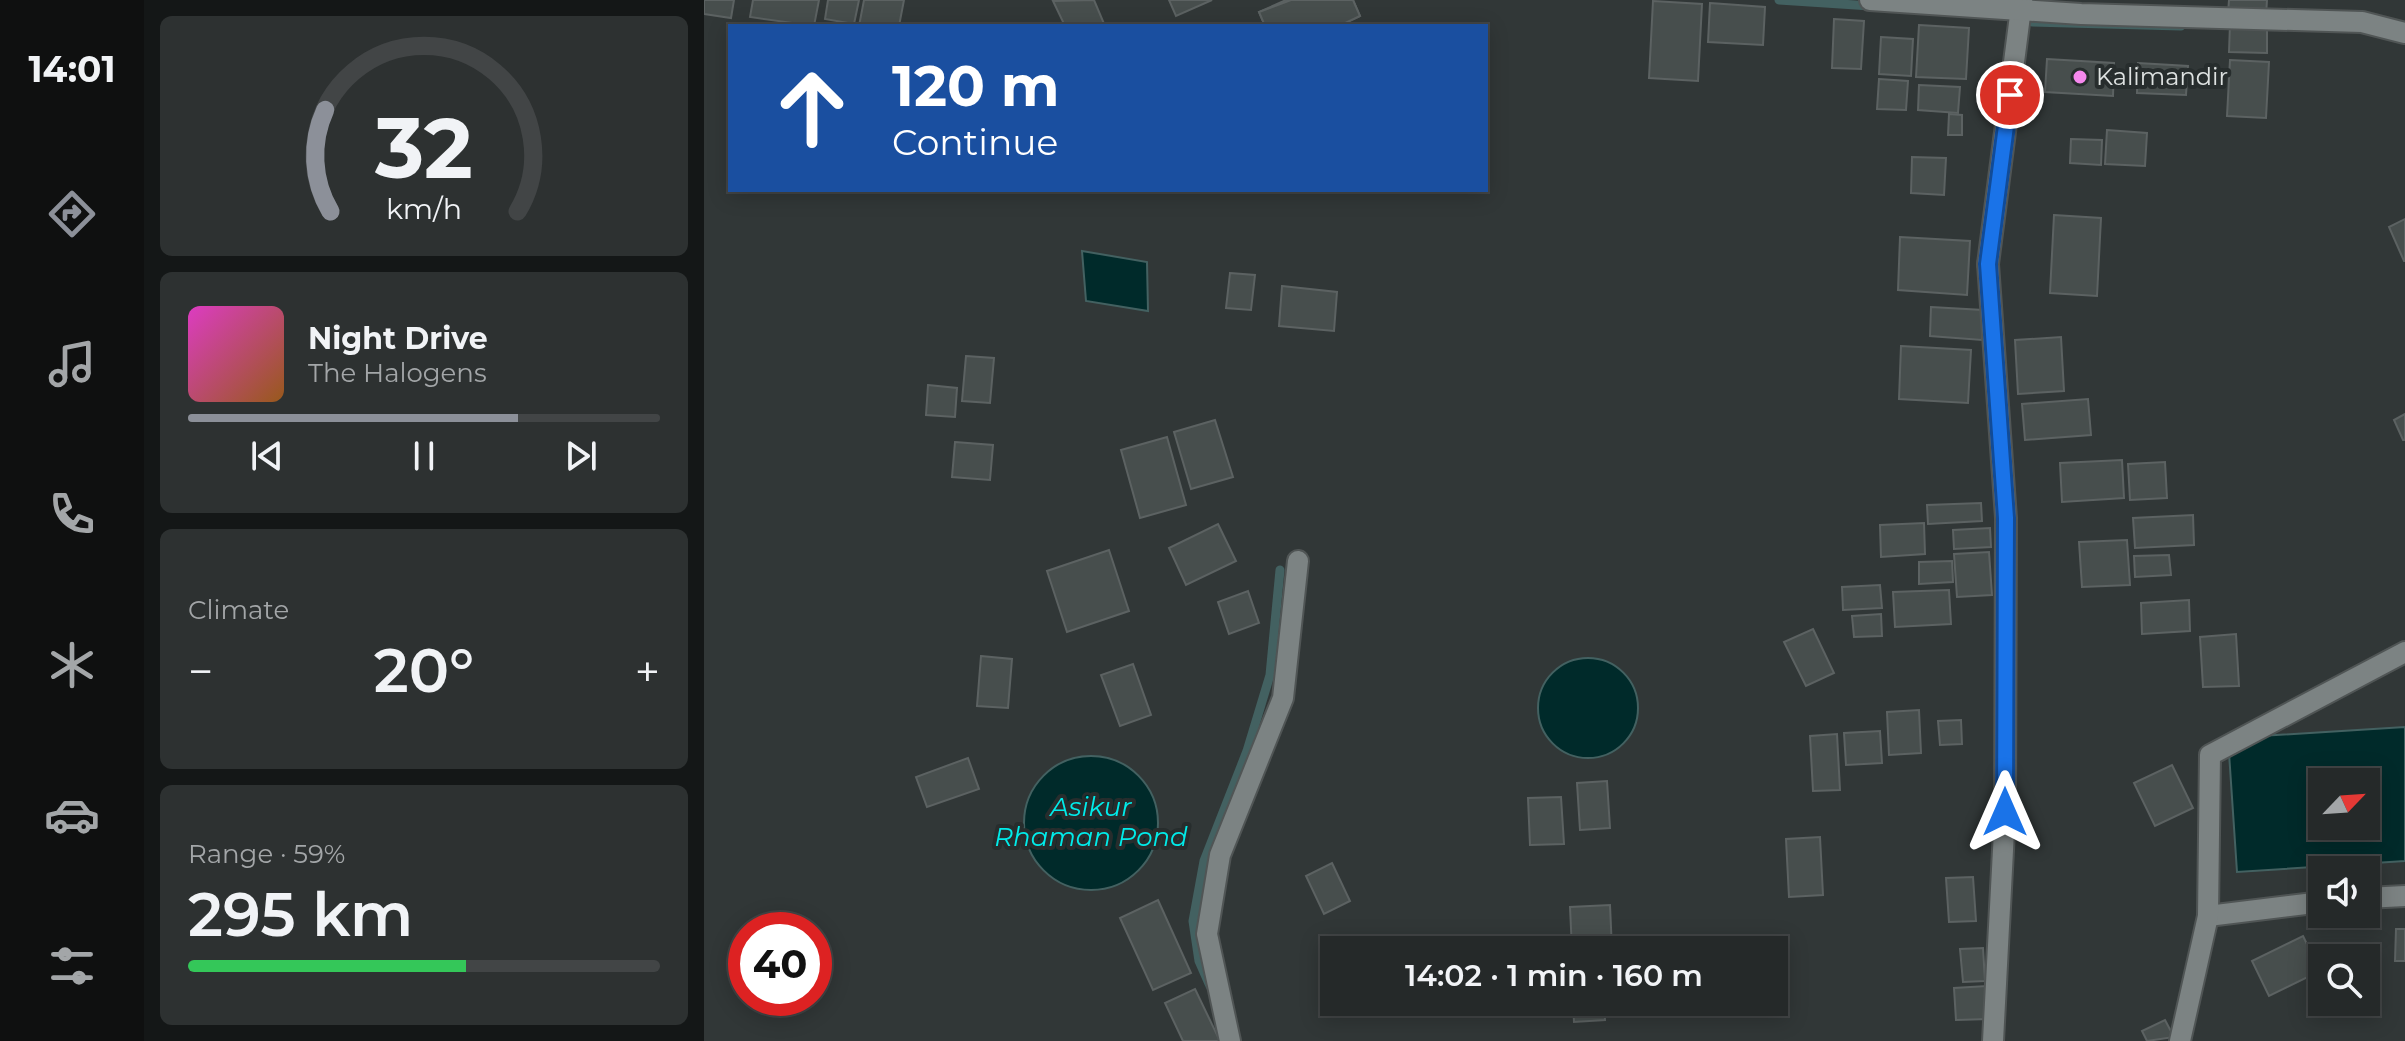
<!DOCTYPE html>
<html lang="en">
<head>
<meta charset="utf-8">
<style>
	body { margin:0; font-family:Montserrat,sans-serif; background:#2d3131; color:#f1f3f6; height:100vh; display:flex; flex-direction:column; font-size:30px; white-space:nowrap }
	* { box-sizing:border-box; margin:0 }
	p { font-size:26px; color:#a3a6a8 }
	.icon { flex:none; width:44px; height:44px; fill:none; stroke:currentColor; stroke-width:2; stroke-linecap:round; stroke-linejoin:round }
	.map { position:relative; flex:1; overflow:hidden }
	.details { display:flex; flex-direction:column; gap:16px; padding:16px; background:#141717; width:560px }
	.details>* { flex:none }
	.top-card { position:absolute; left:24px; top:24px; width:760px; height:168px; border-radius:0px; box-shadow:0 4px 20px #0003,0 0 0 2px #424546; background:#1a4fa0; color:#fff; overflow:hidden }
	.needle { width:52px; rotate:65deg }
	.buttons { position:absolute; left:1604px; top:768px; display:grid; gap:16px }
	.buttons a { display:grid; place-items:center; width:72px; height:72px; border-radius:0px; background:#252929; box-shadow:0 4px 20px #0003,0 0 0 2px #424546; font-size:40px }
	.speed { position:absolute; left:24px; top:912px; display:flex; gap:16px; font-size:40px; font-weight:700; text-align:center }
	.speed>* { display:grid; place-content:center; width:104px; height:104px; border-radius:50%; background:#252929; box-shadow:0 4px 20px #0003,0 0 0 2px #424546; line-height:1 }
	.speed .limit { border:12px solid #d22; background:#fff; color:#111 }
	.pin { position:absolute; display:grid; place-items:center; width:68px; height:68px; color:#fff; margin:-34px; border:4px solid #fff; border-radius:50%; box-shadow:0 2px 8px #0007 }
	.me { position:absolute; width:88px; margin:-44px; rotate:0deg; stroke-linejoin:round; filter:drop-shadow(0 0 6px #0008) }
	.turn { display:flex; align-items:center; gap:28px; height:168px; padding:0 32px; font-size:36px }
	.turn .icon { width:104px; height:104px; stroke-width:2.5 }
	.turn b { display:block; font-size:56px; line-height:68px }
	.big { font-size:60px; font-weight:600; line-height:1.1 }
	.details .card { flex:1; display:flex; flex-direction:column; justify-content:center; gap:12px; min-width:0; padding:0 28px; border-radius:12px; background:#2d3131 }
	.details .dial { align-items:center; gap:0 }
	.dial svg { height:208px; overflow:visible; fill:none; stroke:#424546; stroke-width:7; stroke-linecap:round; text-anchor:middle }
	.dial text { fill:#f1f3f6; stroke:none }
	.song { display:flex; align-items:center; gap:24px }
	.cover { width:96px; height:96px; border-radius:12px; background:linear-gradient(135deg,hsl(310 70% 55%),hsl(30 70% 35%)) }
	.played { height:8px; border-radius:4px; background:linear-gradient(90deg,#8c9099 70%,#424546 70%) }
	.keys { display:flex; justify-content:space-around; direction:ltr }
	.heat { display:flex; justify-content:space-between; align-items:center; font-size:44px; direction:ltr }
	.charge { height:12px; border-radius:6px; background:linear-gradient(90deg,#34c759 59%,#424546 0) }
	.trip { position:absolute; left:616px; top:936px; width:468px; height:80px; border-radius:0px; background:#252929; box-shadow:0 4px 20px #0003,0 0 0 2px #424546; font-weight:600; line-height:80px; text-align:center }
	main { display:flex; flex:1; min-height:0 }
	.tab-bar { display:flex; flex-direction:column; width:144px; justify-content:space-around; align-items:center; background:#0f1010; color:#a3a6a8 }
	.tab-bar .icon { width:56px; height:56px }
	.tab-bar .active { color:#8c9099 }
	.tab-bar b { font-size:36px; color:#f1f3f6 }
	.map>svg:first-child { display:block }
	.water { fill:#002a2a; stroke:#436161; stroke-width:2; fill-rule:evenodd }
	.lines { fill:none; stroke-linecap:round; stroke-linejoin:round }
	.stream { stroke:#436161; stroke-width:9 }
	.building { fill:#474e4d; stroke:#5c6262; stroke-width:2 }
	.street-casing { stroke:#505555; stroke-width:24 }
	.secondary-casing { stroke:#505555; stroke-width:24 }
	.street { stroke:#7c8383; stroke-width:20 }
	.secondary { stroke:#7c8383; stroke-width:20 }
	.route-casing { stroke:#114b97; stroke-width:20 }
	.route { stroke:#1a73e8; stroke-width:14 }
	.poi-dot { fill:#f688ed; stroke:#272d2d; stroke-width:3 }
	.labels { text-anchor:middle; stroke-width:8; stroke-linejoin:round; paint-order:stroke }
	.poi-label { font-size:24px; fill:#dee2e1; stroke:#272d2d; text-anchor:start }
	.water-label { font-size:26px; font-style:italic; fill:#00ecea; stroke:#272d2d }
</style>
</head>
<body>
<main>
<nav class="tab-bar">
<b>14:01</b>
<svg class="icon active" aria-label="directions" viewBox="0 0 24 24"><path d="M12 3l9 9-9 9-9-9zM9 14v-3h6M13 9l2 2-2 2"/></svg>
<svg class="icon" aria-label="music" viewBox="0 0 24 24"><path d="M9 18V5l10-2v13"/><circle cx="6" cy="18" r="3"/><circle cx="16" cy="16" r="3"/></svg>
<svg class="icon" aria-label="phone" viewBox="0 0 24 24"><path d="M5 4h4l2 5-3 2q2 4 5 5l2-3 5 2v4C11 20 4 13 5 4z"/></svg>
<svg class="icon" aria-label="climate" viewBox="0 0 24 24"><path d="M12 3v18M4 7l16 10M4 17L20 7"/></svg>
<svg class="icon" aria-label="car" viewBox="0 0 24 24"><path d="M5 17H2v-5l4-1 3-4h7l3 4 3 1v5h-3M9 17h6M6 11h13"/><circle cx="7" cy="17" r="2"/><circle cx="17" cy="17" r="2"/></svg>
<svg class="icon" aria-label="filters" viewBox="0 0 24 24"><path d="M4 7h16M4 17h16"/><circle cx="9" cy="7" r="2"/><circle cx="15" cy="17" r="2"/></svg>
</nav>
<section class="details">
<div class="card dial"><svg viewBox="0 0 100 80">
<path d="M14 69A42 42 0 1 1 86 69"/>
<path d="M14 69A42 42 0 0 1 12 30" stroke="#8c9099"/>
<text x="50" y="56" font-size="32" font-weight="700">32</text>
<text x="50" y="72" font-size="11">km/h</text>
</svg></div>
<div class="card">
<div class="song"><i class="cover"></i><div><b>Night Drive</b><p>The Halogens</p></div></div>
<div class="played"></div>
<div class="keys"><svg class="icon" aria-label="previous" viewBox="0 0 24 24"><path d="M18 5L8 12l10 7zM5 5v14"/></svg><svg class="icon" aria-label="pause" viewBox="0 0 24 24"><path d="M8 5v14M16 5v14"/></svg><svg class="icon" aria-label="next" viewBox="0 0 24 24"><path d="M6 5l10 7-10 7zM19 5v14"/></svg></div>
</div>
<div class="card"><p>Climate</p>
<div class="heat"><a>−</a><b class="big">20°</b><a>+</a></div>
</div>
<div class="card"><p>Range · 59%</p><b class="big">295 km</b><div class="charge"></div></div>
</section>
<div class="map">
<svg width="1701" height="1041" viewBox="0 0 1701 1041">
	<rect width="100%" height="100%" fill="#313737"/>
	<g class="water">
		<path d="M378,251L443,262L444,311L382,301Z"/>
		<circle cx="884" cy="708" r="50"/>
		<path d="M1701,727V861L1533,872L1524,738ZM1618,782H1662V826H1618Z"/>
		<circle cx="387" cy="823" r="67"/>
	</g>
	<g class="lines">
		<g class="stream">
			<path d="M1075,0L1167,6"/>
			<path d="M1328,22L1477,26"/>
			<path d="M506,986L495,961L489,921L500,861L543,751L566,675L576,570"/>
		</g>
	</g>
	<g class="building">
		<path d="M0,0H30L27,18L0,14Z"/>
		<path d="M49,0H115L110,26L46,17Z"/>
		<path d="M124,0H155L150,24L121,19Z"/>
		<path d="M160,0H200L195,26H155Z"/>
		<path d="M390,0L401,26H361L349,1Z"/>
		<path d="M465,0H508L472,16Z"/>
		<path d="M582,0H649L656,16L635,26H561L555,12Z"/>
		<path d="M587,0H649L656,16L635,26H561L555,12Z"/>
		<path d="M1525,0H1563L1562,16L1524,13Z"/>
		<path d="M949,1L998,4L994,81L945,78Z"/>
		<path d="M1006,3L1061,7L1059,45L1004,42Z"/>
		<path d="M1130,19L1160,21L1157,69L1128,68Z"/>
		<path d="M1526,24L1563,25V53L1525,52Z"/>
		<path d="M1215,25L1265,28L1262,79L1212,77Z"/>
		<path d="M1177,37L1209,39L1207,76L1175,74Z"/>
		<path d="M1343,59L1410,63L1409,96L1341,92Z"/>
		<path d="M1526,60L1565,62L1562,118L1523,116Z"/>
		<path d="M1434,63L1484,66L1482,95L1433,93Z"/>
		<path d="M1175,79L1204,81L1202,110L1173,109Z"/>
		<path d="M1215,85L1256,87L1254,113L1214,110Z"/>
		<path d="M1245,114L1258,115V135H1244Z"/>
		<path d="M1403,130L1443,133L1441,166L1401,164Z"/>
		<path d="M1367,139L1398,140L1397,165L1366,163Z"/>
		<path d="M1208,157L1242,158L1240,195L1207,193Z"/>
		<path d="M1350,215L1397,218L1393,296L1346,293Z"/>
		<path d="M1701,219V261H1700L1685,227Z"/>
		<path d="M1196,237L1266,241L1263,295L1194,290Z"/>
		<path d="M526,273L551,275L547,310L522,308Z"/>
		<path d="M578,286L633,292L630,331L575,326Z"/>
		<path d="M1227,307L1279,310L1278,340L1226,336Z"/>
		<path d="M1357,337L1360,391L1314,394L1311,340Z"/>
		<path d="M1197,346L1267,350L1264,403L1195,399Z"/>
		<path d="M262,356L290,358L286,403L258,401Z"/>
		<path d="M224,385L253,388L251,417L222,415Z"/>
		<path d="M1384,399L1387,435L1321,440L1318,404Z"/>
		<path d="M1701,414V440H1699L1690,420Z"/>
		<path d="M511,420L529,477L487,489L470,432Z"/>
		<path d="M463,437L482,505L436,518L417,450Z"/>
		<path d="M251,442L289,445L286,480L248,477Z"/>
		<path d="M1418,460L1420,498L1358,502L1356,463Z"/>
		<path d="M1461,462L1463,498L1426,500L1424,464Z"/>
		<path d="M1277,503L1278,521L1224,524L1223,505Z"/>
		<path d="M1489,515L1490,545L1431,548L1429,518Z"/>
		<path d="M1220,523L1221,554L1177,557L1176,525Z"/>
		<path d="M514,524L532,561L482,585L465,548Z"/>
		<path d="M1286,528L1287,547L1250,549L1249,530Z"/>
		<path d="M1423,540L1426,585L1378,587L1375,542Z"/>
		<path d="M405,550L425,611L363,632L343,571Z"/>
		<path d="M1285,552L1288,595L1253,597L1250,554Z"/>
		<path d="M1465,555L1467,575L1431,577L1430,556Z"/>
		<path d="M1248,561L1249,582L1215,584V562Z"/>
		<path d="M1176,585L1178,608L1139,610L1138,587Z"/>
		<path d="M1245,590L1247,624L1191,627L1189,592Z"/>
		<path d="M544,591L555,623L525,634L514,602Z"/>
		<path d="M1485,600L1486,631L1438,634L1437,603Z"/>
		<path d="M1177,614L1178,636L1150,637L1148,616Z"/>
		<path d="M1109,629L1130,673L1102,686L1080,642Z"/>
		<path d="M1532,634L1535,686L1499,687L1496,637Z"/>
		<path d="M277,656L308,659L304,708L273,706Z"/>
		<path d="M429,664L447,715L416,726L397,675Z"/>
		<path d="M1215,710L1217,753L1185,755L1183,712Z"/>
		<path d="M1257,720L1258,744L1236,745L1234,721Z"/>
		<path d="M1176,731L1178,763L1142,765L1140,733Z"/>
		<path d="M1133,734L1136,790L1109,791L1106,736Z"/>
		<path d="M264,758L275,789L223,807L212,777Z"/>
		<path d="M1468,765L1489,808L1451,826L1430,783Z"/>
		<path d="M903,781L906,828L876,830L873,783Z"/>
		<path d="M857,797L860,844L826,845L824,798Z"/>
		<path d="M1116,837L1119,895L1085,897L1082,839Z"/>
		<path d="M628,863L646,901L620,914L602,876Z"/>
		<path d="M1269,877L1272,921L1245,922L1242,878Z"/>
		<path d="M454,900L487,973L449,990L416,918Z"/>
		<path d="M906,905L908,950H868L866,907Z"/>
		<path d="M1692,929H1701V961H1691Z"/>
		<path d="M1599,936L1616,971L1565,996L1548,961Z"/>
		<path d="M1279,948L1281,981L1259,982L1256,949Z"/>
		<path d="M1283,986L1285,1019L1252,1020L1250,988Z"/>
		<path d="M491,989L516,1041H479L461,1003Z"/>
		<path d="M869,1002H900L901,1020L870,1022Z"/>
		<path d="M1461,1020L1470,1037L1443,1041L1438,1031Z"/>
	</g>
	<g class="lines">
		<g class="street-casing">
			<g id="street">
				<path d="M1284,264L1318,0"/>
				<path d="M526,1041L503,934L516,855L579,698L594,561"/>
			</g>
		</g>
		<g class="secondary-casing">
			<g id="secondary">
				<path d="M1166,0L1377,14L1658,22L1701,33"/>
				<path d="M1284,264L1302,518L1301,812L1289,1041"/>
				<path d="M1662,898L1701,896"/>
				<path d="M1504,916L1618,902"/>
				<path d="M1476,1041L1504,916L1506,755L1701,652"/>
			</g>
		</g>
		<use href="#street" class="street"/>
		<use href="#secondary" class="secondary"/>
	</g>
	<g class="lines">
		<g class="route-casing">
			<path id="route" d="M1301,812L1302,518L1284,264L1306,95"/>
		</g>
		<use href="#route" class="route"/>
	</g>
	<circle class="poi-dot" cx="1376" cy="77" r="8"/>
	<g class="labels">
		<g class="poi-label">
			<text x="1392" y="85">Kalimandir</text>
		</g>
		<g class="water-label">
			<text x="387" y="816">Asikur<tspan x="387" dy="30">Rhaman Pond</tspan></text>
		</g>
	</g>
</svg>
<div class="buttons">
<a><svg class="needle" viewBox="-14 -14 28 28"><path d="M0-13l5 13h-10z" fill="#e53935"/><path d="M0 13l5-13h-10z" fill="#a3a6a8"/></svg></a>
<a><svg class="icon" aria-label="sound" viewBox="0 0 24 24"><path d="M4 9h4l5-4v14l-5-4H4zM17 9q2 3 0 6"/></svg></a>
<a><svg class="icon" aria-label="search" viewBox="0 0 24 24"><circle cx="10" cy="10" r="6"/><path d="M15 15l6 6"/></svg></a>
</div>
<div class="speed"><div class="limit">40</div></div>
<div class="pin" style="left:1306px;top:95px;background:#d93025"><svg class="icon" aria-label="arrive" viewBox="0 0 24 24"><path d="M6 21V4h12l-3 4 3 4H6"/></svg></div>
<svg class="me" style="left:1301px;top:812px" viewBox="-20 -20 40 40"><path d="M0-17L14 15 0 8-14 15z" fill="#1a73e8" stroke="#fff" stroke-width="4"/></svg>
<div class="trip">14:02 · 1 min · 160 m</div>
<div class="top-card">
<div class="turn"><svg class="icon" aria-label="ahead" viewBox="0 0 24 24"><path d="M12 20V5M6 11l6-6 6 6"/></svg><div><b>120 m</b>Continue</div></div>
</div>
</div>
</main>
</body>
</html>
